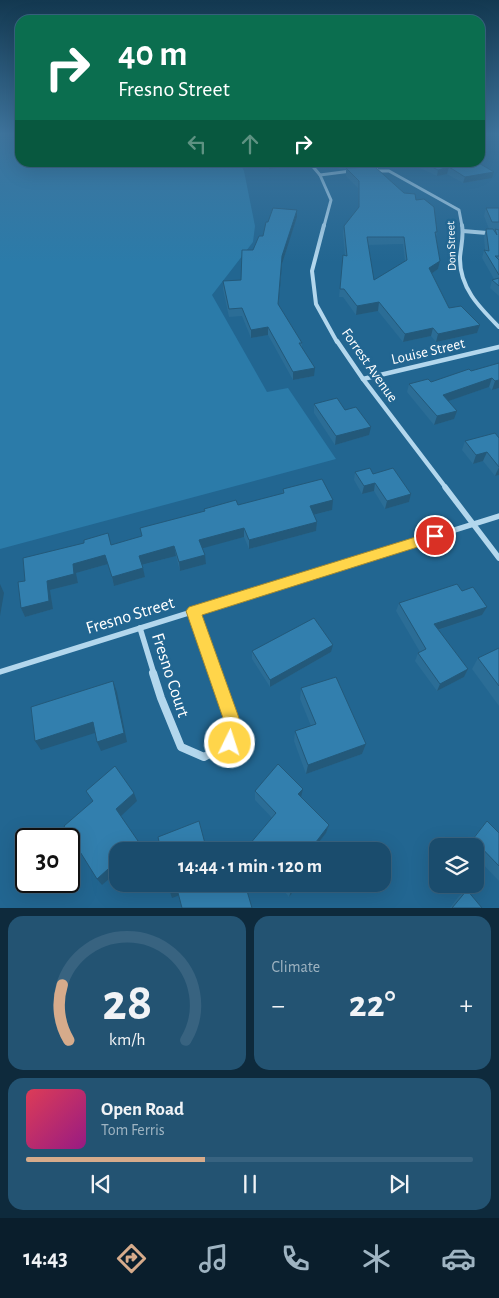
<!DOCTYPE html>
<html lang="en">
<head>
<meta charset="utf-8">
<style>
	body { margin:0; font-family:"Alegreya Sans",sans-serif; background:#235372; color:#f1f3f6; height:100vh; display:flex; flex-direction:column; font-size:19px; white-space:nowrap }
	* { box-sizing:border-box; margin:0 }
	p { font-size:16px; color:#9fb4c2 }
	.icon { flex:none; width:28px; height:28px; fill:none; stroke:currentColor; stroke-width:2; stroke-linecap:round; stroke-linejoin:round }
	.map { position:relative; height:908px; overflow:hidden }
	.drawer { display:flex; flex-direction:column; gap:8px; padding:8px; background:#0e2a3c; flex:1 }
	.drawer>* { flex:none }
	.hud { position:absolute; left:15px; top:15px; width:470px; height:152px; border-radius:15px; box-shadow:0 5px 20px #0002,0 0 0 1px #386380; background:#0b6e4f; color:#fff; overflow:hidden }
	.buttons { position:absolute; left:429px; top:838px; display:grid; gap:10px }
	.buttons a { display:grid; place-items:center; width:55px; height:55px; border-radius:10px; background:#1a4c6d; box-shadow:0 5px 20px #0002,0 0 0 1px #386380; font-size:25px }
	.speed { position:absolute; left:15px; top:828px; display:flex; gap:10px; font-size:25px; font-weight:700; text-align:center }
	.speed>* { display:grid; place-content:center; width:65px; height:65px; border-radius:50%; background:#1a4c6d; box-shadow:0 5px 20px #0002,0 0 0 1px #386380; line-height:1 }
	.speed .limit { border:2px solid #111; border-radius:8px; background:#fff; color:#111 }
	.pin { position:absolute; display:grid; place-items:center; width:42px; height:42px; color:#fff; margin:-21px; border:2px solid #fff; border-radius:50%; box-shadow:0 1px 5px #0007 }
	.me { position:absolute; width:55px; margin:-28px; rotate:4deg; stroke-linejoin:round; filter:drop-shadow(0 0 4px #0008) }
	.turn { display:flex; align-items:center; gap:18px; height:105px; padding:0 20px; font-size:22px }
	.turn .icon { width:65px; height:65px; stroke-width:2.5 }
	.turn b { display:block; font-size:35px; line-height:42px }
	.lanes { display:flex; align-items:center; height:48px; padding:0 20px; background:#0003; justify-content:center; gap:25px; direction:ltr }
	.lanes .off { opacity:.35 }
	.big { font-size:38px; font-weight:700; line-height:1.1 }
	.drawer .tile { flex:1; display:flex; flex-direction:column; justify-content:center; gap:8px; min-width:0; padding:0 18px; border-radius:15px; background:#235372 }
	.drawer .dial { align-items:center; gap:0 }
	.dial svg { height:130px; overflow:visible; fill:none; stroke:#386380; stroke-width:7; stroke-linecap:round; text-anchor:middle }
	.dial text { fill:#f1f3f6; stroke:none }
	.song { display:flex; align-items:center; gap:15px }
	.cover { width:60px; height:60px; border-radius:8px; background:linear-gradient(135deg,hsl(350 70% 55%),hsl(310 70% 35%)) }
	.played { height:5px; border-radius:2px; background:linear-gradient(90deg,#d6ab8b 40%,#386380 40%) }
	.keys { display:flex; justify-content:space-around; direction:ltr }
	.heat { display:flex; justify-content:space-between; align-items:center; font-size:28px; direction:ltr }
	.drawer .tiles { flex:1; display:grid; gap:8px; grid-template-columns:1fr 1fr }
	.tile:last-child { grid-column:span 2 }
	.trip { position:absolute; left:109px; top:842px; width:282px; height:50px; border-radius:15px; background:#1a4c6d; box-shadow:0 5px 20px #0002,0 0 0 1px #386380; font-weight:700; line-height:50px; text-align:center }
	.menu { display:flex; height:80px; justify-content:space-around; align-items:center; background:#0a1e2c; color:#9fb4c2 }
	.menu .icon { width:35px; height:35px }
	.menu .active { color:#d6ab8b }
	.menu b { font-size:22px; color:#f1f3f6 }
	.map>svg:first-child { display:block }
	.green { fill:#2b7ba9 }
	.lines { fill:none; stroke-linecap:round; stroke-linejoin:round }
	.service { stroke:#b3d7ed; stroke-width:2 }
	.minor-far4 { stroke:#b3d7ed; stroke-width:3 }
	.minor-far3 { stroke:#b3d7ed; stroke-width:4 }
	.minor-far2 { stroke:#b3d7ed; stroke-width:4.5 }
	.minor-far1 { stroke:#b3d7ed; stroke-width:5.5 }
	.minor { stroke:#b3d7ed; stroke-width:8 }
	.wall { fill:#2b6d96; fill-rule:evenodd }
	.shaded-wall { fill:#23597a }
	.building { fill:#327fae; stroke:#23597a; fill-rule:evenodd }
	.route { fill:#ffd54a; stroke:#a68a30 }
	.labels { text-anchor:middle; stroke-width:5; stroke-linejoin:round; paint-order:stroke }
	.far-street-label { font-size:12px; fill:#fff; stroke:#226691 }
	.street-label { font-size:15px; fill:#fff; stroke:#226691 }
	.near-street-label { font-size:18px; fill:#fff; stroke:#226691 }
</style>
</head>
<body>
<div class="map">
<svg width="499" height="908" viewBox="0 0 499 908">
	<rect width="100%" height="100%" fill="#226691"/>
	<path class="green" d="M0,134H20V162L240,163L244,171L255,226L253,242L212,295L267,392L288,388L336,459L0,549Z"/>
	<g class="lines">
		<path class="service" d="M373,162L378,171"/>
		<g class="minor-far4">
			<path d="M309,162L320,175L331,200L324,226"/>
			<path d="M372,171H389L459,210L462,226"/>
			<path d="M320,175L351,171"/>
		</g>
		<g class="minor-far3">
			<path d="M324,225L312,271L316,304L337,342"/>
			<path d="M462,225C464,236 461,246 460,257C459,287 479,307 499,327"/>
			<path d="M463,231L499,234"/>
		</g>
		<g class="minor-far2">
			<path d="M337,341L363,379L446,488"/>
			<path d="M363,379L499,347"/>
		</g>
		<g class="minor-far1">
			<path d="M445,487L499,558"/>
			<path d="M193,611L215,674"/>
			<path d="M140,628L154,674"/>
			<path d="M0,672L499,516"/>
		</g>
		<path class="minor" d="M153,673L161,698L181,747L204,757L230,743L231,718L215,673"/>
	</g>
	<g class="wall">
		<path d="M265,162H290V166L269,169Z"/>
		<path d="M332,162H371L367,163L366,168L404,193L416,200L437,232L436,238L440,261L438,269L432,273L449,308L480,325L477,333L436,342L431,336L403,342L378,311L356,315L343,297H339L343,255L345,256L343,233L344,226L358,208V188L346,176V169H339ZM403,244L405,261L374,280L368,245Z"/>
		<path d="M407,162H477L494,172L492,178L463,183L447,174L437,176L411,164Z"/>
		<path d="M486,208H499V296L490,288L492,280L494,279L482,258L484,250H485L484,237L486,229H489L484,216Z"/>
		<path d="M297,217L282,264L278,305L302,343V348L314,376L293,380L268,335L251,338L242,316L229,317L223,289V281L241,280L253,250L263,236Z"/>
		<path d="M499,363V388L492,390L489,387L448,401L454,419L434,425L407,392L409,384L431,382Z"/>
		<path d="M314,404L345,410L369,435L335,445L314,413Z"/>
		<path d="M499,438V475L495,476L483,461L473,464L462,450L465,441Z"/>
		<path d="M355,472L373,474L411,494L409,502L385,509L374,491L362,494L354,480Z"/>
		<path d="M283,489L332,510L314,515L317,522L316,531L249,549L244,537L202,548L206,564L180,571L176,556L142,565L145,577L114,586L108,564L76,573L78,583L50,590L53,609L25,617L21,608L25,581L84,543L111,545L142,536L140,528L204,512V509L238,505L282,494Z"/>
		<path d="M462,591L487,607L482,615L438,630L468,669L464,677L437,691L415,661L418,653L420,652L396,611L399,603Z"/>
		<path d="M499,648V706L472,669L478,658Z"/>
		<path d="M252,651L331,652L270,687L252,659Z"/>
		<path d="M301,688L366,744L362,754L306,774L294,741L295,731L311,726L300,699Z"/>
		<path d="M255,791L301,798L329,825L326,833L312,851H249V845L272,818L255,800Z"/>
		<path d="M487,821L499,833V881L475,856V846H466Z"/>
		<path d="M278,884H299L289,897Z"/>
		<path d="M467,890L482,908H450L459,896Z"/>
	</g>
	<g class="shaded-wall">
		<path d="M290,162V166L269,169V163Z"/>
		<path d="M449,167L447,174L437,176L438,170Z"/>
		<path d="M494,172L492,178L463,183L465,177Z"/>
		<path d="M297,210V217L282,264L278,312L282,256Z"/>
		<path d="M440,261L438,269L428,276L429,268Z"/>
		<path d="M379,302L378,311L356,315L357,306Z"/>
		<path d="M480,325L477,333L436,342L438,334Z"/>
		<path d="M268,327V335L251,338V330Z"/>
		<path d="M433,328L431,336L403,342L405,334Z"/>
		<path d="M315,368L314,376L293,380V372Z"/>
		<path d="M492,378L489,387L440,404L443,395Z"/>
		<path d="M499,380V388L492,390L495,381Z"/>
		<path d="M457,411L454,419L434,425L437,416Z"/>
		<path d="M371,427L369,435L335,445L336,436Z"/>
		<path d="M487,452L483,461L473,464L476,455Z"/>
		<path d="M499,467V475L495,476Z"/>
		<path d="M375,483L374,491L362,494L364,486Z"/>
		<path d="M411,494L409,502L385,509L387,501Z"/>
		<path d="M333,500L332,510L309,516L310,506Z"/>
		<path d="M317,522L316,531L249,549V540Z"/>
		<path d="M244,528V537L200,549L199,540Z"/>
		<path d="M174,546L176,556L141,565L139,556Z"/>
		<path d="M105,555L108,564L76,573L78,583L50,590L53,609L25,617L21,608L47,581L73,564Z"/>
		<path d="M205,555L206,564L180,571L179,562Z"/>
		<path d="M143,568L145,577L114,586L112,577Z"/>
		<path d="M0,584L4,593L0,616Z"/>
		<path d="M487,607L482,615L431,632L434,624Z"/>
		<path d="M333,645L331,652L270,687V680Z"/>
		<path d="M468,669L464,677L437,691L440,684Z"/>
		<path d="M113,681L117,692L127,742L101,751L97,742Z"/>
		<path d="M93,722L98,732L41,750L35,741Z"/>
		<path d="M366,744L362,754L306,774L308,765Z"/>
		<path d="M303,789L301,797L298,794Z"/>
		<path d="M134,793L137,801L120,817L116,809Z"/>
		<path d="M329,825L326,833L312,851H309Z"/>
		<path d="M138,841L141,848L138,851H127Z"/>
		<path d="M118,860V871L102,885L97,879Z"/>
		<path d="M296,884H299L289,897L291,891Z"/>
		<path d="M177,889L180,895L172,898L170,892Z"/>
	</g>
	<g class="building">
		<path d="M422,162H477L494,172L465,177L449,167L438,170Z"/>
		<path d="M375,167L404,193L415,194L416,200L424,199L434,207L437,232H435L440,261L429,268L449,308L461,306L480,325L438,334L433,328L405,334L379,302L357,306L344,289H340L343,255L347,256L344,226L359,207V181L346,168ZM367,237H404L407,260L374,280Z"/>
		<path d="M273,208L297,210L282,256L278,304L302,343H299L315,368L293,372L268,327L251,330L242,308L229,309L223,281L241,280L242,250H253L259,236H263L266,222H268Z"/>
		<path d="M486,208H499V222H492Z"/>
		<path d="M486,229H493L497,235L495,229L499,230V256H495L499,260V275L484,250L489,251Z"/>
		<path d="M499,278V286L492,280Z"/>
		<path d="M499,363V380L495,381L492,378L443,395L457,411L437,416L409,384L428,379L431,382L469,369L471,371Z"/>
		<path d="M337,398L345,410L356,407L371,427L336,436L314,404Z"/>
		<path d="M495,433L499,438V467L487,452L476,455L465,441Z"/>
		<path d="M370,468L373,474L393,468L411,494L387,501L375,483L364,486L355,472Z"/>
		<path d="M322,479L333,500L310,506L317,522L249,540L244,528L199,540L205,555L179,562L174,546L139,556L143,568L112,577L105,555L73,564L74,574L47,581L49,601L21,608L18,582L25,581L23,558L84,543V540L108,533L111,545L142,536L140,528L205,511L204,509L236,500L238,505L284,493L283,489Z"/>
		<path d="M457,584L462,591L473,587L487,607L434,624L468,669L440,684L418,653L426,649L399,603Z"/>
		<path d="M314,618L333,645L270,680L252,651Z"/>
		<path d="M499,648V686L478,658Z"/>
		<path d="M336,677L366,744L308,765L295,731L316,724L301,688Z"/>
		<path d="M113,681L124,733L97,742L93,722L35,741L31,707Z"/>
		<path d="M278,764L303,789L298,794L329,825L309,851H255L249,845L276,813L255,791Z"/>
		<path d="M115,766L134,793L116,809L138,841L127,851H118V860L97,879L64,826L93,801L86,791Z"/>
		<path d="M199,821L207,851H161L158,837Z"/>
		<path d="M487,821L499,833V866L473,839Z"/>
		<path d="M168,884H245L252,908H182L177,889L170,892Z"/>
		<path d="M284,884H296L291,891Z"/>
		<path d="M467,890L482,908H452Z"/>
	</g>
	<linearGradient id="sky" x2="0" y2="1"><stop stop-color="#133850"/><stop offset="0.51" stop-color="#3e749d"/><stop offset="1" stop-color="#3e749d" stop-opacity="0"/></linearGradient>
	<rect width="499" height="262" fill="url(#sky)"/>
	<path class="route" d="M435,531L440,532L441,536L440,540L202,615L239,718L238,743L235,749L230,752L224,749L221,743L223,718L186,611L189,607Z"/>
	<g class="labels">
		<g class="far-street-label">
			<text transform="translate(451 246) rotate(-92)" y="4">Don Street</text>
		</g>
		<g class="street-label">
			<text transform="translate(428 351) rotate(-13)" y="5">Louise Street</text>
			<text transform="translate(370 365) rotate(55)" y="5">Forrest Avenue</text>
		</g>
		<g class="near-street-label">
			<text transform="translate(130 615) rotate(-17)" y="6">Fresno Street</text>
			<text transform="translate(171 675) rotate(72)" y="6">Fresno Court</text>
		</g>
	</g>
</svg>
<div class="buttons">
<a><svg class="icon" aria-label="layers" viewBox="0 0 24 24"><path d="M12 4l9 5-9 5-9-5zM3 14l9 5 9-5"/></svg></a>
</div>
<div class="speed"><div class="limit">30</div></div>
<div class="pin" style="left:435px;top:536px;background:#d93025"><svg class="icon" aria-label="arrive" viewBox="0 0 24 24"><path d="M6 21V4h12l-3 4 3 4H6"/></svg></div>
<svg class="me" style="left:230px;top:743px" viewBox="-20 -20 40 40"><circle r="17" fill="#ffd54a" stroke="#fff" stroke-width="3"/><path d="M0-11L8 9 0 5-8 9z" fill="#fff"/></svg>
<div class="trip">14:44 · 1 min · 120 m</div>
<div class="hud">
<div class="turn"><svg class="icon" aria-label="right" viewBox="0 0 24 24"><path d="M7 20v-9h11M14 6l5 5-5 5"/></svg><div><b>40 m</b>Fresno Street</div></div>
<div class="lanes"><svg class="icon off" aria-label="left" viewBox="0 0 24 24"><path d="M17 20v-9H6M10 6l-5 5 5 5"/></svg><svg class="icon off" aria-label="ahead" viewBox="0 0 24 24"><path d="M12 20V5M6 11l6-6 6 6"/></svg><svg class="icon" aria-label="right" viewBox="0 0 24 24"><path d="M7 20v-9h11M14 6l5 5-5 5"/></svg></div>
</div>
</div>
<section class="drawer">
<div class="tiles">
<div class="tile dial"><svg viewBox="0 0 100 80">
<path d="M14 69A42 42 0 1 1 86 69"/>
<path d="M14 69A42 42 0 0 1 10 35" stroke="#d6ab8b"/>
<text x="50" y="56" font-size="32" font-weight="700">28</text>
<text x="50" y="72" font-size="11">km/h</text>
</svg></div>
<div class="tile"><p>Climate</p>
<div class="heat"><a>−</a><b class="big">22°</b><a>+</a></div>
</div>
<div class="tile">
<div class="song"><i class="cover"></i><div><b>Open Road</b><p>Tom Ferris</p></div></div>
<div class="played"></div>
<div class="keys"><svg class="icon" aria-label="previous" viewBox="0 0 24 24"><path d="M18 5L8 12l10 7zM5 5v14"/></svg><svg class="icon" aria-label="pause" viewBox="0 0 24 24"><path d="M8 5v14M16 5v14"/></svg><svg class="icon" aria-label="next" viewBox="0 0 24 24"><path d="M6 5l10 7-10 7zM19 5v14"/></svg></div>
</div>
</div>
</section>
<nav class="menu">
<b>14:43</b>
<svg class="icon active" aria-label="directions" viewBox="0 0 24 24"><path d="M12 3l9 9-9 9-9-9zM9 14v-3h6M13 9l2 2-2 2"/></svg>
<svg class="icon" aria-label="music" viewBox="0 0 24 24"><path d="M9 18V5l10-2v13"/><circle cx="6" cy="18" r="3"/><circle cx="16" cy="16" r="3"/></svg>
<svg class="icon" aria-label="phone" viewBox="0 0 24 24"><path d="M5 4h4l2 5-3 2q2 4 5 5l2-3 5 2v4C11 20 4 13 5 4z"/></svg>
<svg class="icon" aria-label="climate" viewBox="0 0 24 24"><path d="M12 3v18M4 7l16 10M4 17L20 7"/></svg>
<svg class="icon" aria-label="car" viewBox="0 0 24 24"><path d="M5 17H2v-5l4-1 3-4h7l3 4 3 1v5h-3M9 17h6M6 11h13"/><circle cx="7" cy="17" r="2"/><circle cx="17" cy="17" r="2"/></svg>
</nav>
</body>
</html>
